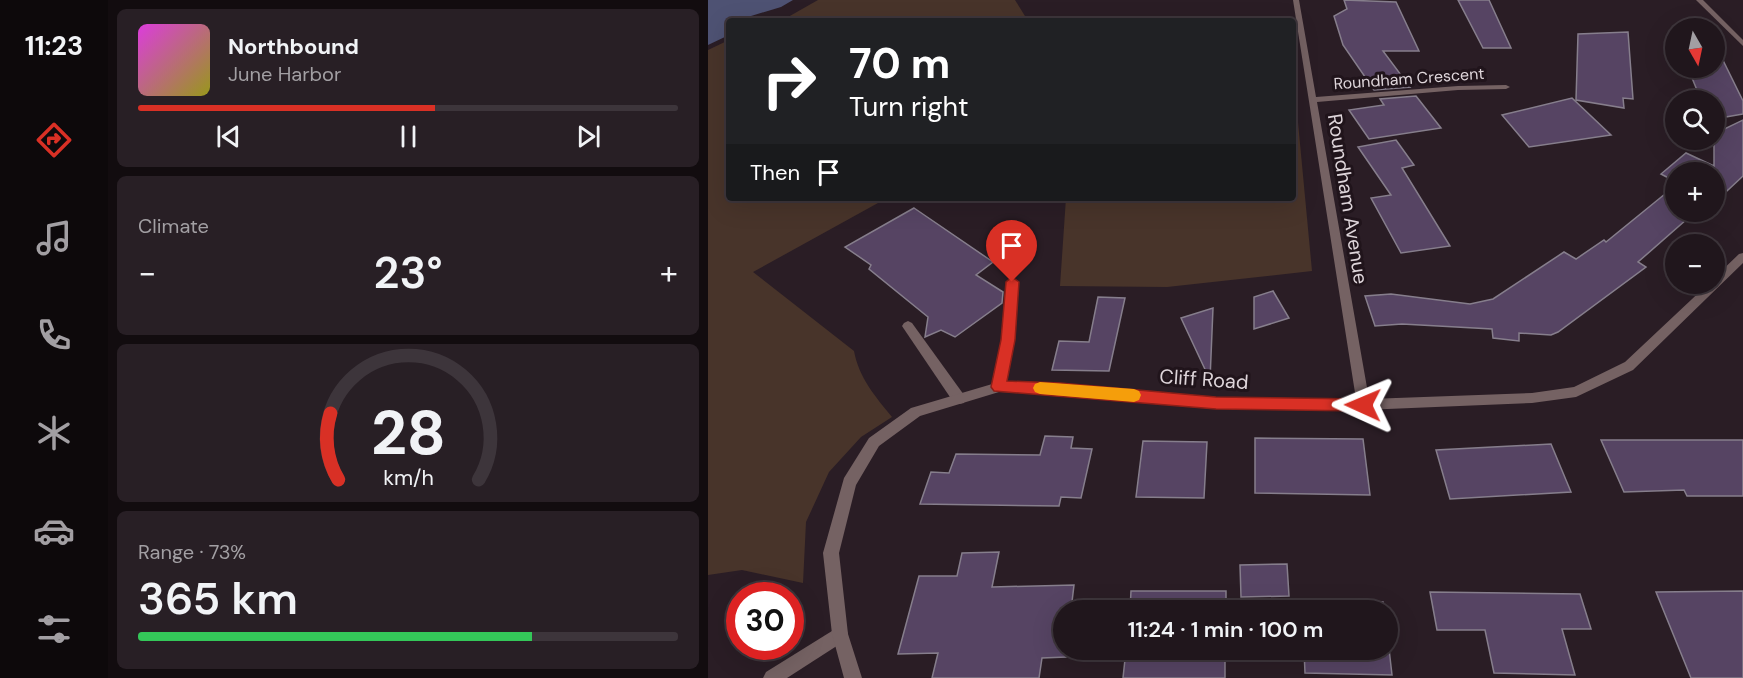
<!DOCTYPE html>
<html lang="en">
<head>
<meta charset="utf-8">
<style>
	body { margin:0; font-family:"DM Sans",sans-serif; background:#281f25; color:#f1f3f6; height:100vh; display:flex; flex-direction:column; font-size:22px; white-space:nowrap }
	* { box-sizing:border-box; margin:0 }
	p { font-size:20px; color:#a29fa3 }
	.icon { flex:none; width:33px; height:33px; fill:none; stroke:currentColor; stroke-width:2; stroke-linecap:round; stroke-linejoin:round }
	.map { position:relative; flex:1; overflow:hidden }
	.drawer { display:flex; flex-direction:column; gap:9px; padding:9px; background:#120c0f; width:600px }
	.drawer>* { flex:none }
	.guide { position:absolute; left:18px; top:18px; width:570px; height:183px; border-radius:6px; box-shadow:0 6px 24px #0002,0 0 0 2px #3d353b; background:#202124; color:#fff; overflow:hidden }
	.needle { width:39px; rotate:171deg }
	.fabs { position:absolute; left:957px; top:18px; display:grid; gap:12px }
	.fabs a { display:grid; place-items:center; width:60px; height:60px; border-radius:50%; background:#20161c; box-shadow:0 6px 24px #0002,0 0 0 2px #3d353b; font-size:30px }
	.speed { position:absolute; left:18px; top:582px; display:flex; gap:12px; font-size:30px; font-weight:700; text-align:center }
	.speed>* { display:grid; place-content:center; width:78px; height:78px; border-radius:50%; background:#20161c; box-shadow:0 6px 24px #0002,0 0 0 2px #3d353b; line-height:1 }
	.speed .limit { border:9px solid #d22; background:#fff; color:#111 }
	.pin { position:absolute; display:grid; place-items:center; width:51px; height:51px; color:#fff; margin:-62px -26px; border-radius:50% 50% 50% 0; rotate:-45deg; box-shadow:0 0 6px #0007 }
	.pin .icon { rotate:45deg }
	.me { position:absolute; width:66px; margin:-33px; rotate:271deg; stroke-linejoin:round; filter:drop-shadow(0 0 4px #0008) }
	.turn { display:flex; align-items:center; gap:21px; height:126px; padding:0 24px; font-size:27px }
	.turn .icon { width:78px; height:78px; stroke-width:2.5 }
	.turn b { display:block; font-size:42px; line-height:51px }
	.then { display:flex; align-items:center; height:57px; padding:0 24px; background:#0003; gap:12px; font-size:22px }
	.big { font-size:45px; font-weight:600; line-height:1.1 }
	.drawer .widget { flex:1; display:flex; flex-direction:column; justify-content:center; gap:9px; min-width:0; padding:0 21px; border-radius:9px; background:#281f25 }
	.drawer .dial { align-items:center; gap:0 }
	.dial svg { height:156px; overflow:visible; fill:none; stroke:#3d353b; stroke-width:7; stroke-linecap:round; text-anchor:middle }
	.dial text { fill:#f1f3f6; stroke:none }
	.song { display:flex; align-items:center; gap:18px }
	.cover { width:72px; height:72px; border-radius:9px; background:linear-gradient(135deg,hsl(300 70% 55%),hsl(60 70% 35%)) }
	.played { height:6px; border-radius:3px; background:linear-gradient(90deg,#d93025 55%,#3d353b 55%) }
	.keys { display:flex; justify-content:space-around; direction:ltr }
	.heat { display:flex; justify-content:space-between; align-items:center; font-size:33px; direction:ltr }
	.charge { height:9px; border-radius:4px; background:linear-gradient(90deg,#34c759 73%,#3d353b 0) }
	.trip { position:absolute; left:345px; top:600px; width:345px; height:60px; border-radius:30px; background:#20161c; box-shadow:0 6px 24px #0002,0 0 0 2px #3d353b; font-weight:600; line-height:60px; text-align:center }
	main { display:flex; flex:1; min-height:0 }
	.dock { display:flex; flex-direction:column; width:108px; justify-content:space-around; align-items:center; background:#0d090b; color:#a29fa3 }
	.dock .icon { width:42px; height:42px }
	.dock .selected { color:#d93025 }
	.dock b { font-size:27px; color:#f1f3f6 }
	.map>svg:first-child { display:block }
	.green { fill:#48342a }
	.water { fill:#4e5273 }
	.building { fill:#564463; stroke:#867e8c; stroke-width:1.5 }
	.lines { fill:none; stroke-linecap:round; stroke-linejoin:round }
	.lane { fill:#756263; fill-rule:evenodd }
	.street { fill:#756263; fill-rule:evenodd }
	.route { fill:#d93025; stroke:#8d1f18; stroke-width:1.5 }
	.slow { fill:#f59e0b }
	.labels { text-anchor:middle; stroke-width:6; stroke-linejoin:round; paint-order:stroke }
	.far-street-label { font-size:16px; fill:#ded5da; stroke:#20141b }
	.street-label { font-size:20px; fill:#ded5da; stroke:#20141b }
</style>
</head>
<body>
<main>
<nav class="dock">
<b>11:23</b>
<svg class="icon selected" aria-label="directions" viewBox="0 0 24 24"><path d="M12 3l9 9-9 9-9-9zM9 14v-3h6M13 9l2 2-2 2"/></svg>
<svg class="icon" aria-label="music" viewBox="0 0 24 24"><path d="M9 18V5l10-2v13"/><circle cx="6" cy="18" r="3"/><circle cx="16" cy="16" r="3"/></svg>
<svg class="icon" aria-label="phone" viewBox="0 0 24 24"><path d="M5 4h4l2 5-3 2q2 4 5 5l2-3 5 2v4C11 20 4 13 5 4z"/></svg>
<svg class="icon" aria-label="climate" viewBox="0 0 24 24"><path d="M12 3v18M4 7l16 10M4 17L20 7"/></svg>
<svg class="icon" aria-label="car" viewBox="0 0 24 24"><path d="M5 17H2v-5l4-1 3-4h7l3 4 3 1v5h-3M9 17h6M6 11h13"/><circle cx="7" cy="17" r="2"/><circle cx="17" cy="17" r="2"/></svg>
<svg class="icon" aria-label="filters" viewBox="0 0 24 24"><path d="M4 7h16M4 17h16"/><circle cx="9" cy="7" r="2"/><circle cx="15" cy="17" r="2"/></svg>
</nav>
<section class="drawer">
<div class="widget">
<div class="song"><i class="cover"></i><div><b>Northbound</b><p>June Harbor</p></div></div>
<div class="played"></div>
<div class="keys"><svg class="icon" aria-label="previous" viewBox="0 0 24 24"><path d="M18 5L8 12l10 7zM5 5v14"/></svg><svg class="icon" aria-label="pause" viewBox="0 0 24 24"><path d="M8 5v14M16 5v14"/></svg><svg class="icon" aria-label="next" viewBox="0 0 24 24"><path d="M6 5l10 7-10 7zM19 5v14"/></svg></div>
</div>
<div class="widget"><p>Climate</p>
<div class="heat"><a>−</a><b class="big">23°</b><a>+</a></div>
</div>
<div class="widget dial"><svg viewBox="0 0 100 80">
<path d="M14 69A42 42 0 1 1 86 69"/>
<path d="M14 69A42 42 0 0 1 10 35" stroke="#d93025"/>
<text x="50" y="56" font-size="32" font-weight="700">28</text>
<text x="50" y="72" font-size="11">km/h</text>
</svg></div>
<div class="widget"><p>Range · 73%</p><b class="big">365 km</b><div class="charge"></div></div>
</section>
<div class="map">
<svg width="1035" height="678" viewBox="0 0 1035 678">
	<rect width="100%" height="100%" fill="#2a1d25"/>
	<g class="green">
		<path d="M110,0H307L320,21H73Z"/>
		<path d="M21,40V198H179L45,272L146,351C151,378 167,396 184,417L153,437L121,472L98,522L95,583L34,570L0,575V50Z"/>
		<path d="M585,101H588L604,271L459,287L352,286L358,198H585Z"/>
	</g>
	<path class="water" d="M0,0H85L73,7L43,16L41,21H21V35L0,45Z"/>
	<g class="building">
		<path d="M636,0L688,2L711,51H675L702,87L666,90L635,45L626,16L639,9Z"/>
		<path d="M750,0H781L803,48H775Z"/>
		<path d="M920,32L925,99L915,98L916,108L868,100L870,34Z"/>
		<path d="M1006,42L1035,101V114L1006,119V100H993L980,68H1006Z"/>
		<path d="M708,96L733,128L661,139L641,110L676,105L672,99Z"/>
		<path d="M864,98L903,135L821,147L794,115Z"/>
		<path d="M1035,120V176L1006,203V172H968V182L953,174L978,153L1006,166V134Z"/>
		<path d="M688,140L706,165L694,168L742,246L693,253L663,198L683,195L650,147Z"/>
		<path d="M968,185V212H987L930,262L938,267L850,332L843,335L811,333V341L785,338L784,329L694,324L667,326L657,296L683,294L762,304L785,299L856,252L868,259L896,240L898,242Z"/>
		<path d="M206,208L285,262L268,275L295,292L294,303L247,337L233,330L217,337L220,317L161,269L163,265L137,247Z"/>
		<path d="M565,291L581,318L546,329V297Z"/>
		<path d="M390,297L417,298L401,371L344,370L351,341L381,342Z"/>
		<path d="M505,308L502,380L473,318Z"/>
		<path d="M337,436L365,437L363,448L384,449L373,498L353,497L351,506L212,504L223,472L241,473L248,454L332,455Z"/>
		<path d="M547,438L655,439L662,495L547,493Z"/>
		<path d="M893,440H1035V496H979L976,490L916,492Z"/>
		<path d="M435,441L499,442L496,498L428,497Z"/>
		<path d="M843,444L863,492L742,499L728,450Z"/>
		<path d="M291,552L284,587L366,585L363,610H356V650H358V657L334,658L331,678H224L230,653L190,654L211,576H249L254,553Z"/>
		<path d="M579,564L581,596L533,597L532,565Z"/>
		<path d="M423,591H518V610H422Z"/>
		<path d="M1035,591V678H983L948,592Z"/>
		<path d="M722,592L872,594L883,629H854L867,675L786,673L777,630H729Z"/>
		<path d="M594,600L675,602L676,610H594Z"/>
		<path d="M680,640L684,675L597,673L596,650H680Z"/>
		<path d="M418,650H517V678H415Z"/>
	</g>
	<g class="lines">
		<g class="lane">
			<path d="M304,278L310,282L306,340L297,387L295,391L291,392L287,391L285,387L294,340L298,282Z"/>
			<path d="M200,321L204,323L256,395L257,399L256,403L251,404L246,403L196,329L194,326L196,323Z"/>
			<path d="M132,626L138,628L140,634L138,640L79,678H55L58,672Z"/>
		</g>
		<g class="street">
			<path d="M585,0H591L608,97L750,86L798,85L802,87L798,89L750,90L609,102L661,399L824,393L866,387L917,362L1000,284H1006V278L1031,254L1035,253V263L925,370L868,397L824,403L655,410L508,408L352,394L291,392L212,416L171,446L148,485L131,553L140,634L154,678H136L124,634L115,553L136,478L161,438L203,408L291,382L352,384L508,398L648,399Z"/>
			<path d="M988,0H995L1035,40V46Z"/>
		</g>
	</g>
	<path class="route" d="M304,277L311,282L307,340L299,381L352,383L508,397L655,399L660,400L662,405L660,409L655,411L508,409L286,391L283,387L293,340L298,282Z"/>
	<path class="slow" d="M332,382L426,389L431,391L433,395L431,400L426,402L332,394L327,392L325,388L327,384Z"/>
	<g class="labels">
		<g class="far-street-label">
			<text transform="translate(701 78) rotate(-4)" y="6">Roundham Crescent</text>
		</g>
		<g class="street-label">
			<text transform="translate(640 199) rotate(81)" y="7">Roundham Avenue</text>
			<text transform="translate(496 379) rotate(4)" y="7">Cliff Road</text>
		</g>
	</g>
</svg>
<div class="fabs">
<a><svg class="needle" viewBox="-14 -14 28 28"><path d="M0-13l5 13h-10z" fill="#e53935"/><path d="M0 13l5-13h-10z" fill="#a29fa3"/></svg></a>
<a><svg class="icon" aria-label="search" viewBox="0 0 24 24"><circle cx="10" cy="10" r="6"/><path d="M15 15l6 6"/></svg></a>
<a>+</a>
<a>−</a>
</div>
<div class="speed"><div class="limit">30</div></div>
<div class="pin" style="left:304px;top:282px;background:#d93025"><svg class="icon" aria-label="arrive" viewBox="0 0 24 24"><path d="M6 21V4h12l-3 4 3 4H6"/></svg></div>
<svg class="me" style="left:655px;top:405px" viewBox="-20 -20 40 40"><path d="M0-17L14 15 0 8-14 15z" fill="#d93025" stroke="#fff" stroke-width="4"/></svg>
<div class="trip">11:24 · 1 min · 100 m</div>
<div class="guide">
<div class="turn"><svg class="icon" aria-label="right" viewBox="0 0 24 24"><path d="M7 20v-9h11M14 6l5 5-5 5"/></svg><div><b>70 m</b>Turn right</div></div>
<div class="then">Then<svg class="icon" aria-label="arrive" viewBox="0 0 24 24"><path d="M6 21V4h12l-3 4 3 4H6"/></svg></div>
</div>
</div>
</main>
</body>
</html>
